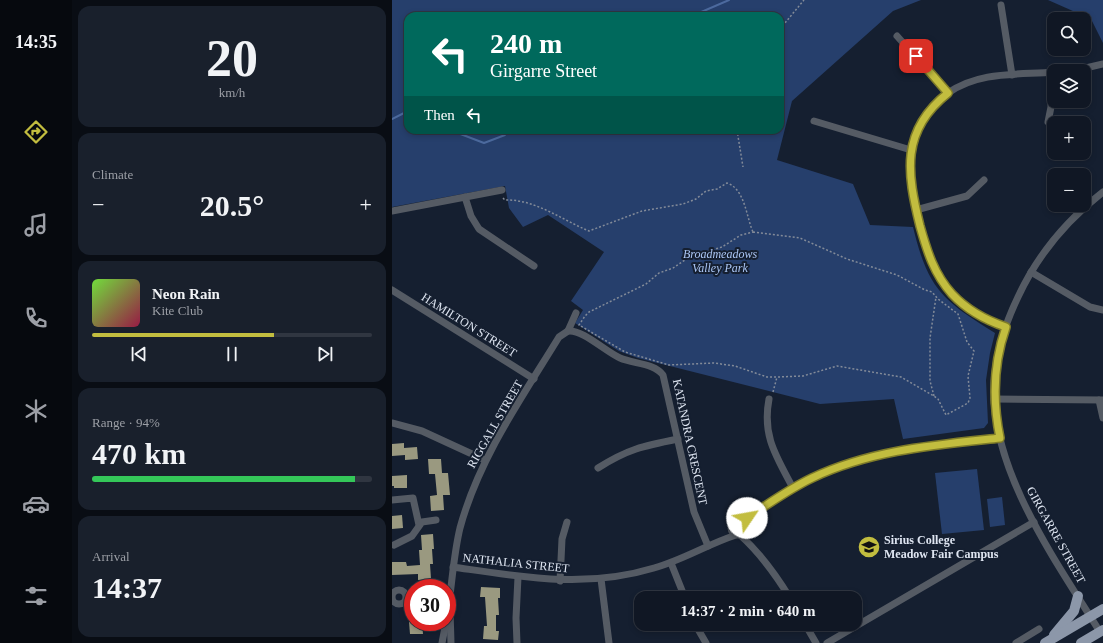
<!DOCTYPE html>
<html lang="en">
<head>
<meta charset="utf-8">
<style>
	body { margin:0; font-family:"Times New Roman",serif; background:#19202c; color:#f1f3f6; height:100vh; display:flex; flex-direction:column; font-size:15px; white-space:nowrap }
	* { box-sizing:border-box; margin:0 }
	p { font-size:13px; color:#9c9fa6 }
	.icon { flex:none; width:22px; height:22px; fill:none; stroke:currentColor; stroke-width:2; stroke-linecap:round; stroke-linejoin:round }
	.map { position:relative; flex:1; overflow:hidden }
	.side { display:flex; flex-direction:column; gap:6px; padding:6px; background:#090d14; width:320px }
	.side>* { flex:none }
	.top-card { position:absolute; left:12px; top:12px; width:380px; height:122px; border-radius:12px; box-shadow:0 2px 6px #0003,0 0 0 1px #303641; background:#00695c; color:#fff; overflow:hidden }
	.tools { position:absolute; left:655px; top:12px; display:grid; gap:8px }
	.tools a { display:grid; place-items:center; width:44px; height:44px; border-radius:8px; background:#101724; box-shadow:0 2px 6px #0003,0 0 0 1px #303641; font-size:20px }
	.speed { position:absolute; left:12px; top:579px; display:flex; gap:8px; font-size:20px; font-weight:700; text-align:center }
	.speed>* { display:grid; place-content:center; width:52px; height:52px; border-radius:50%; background:#101724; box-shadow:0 2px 6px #0003,0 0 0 1px #303641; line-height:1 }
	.speed .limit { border:6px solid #d22; background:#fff; color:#111 }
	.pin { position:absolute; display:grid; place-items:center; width:34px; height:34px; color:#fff; margin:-17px; border-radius:8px; box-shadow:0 2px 6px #0006 }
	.me { position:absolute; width:44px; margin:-22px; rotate:57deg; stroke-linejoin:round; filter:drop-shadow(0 0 3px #0008) }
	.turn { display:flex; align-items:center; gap:14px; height:84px; padding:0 20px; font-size:18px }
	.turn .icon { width:52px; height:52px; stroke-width:2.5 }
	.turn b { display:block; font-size:28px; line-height:34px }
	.then { display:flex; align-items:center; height:38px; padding:0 20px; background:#0003; gap:8px; font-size:15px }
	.big { font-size:30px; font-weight:700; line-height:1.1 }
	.side .tile { flex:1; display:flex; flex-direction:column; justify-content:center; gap:6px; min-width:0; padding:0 14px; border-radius:12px; background:#19202c }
	.side .dial { align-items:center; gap:0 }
	.dial b { font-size:52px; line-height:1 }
	.song { display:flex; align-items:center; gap:12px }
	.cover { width:48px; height:48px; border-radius:6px; background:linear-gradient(135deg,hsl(100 70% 55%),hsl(340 70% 35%)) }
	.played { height:4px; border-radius:2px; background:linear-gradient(90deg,#c2bd3f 65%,#303641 65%) }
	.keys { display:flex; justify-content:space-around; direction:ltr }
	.heat { display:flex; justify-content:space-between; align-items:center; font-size:22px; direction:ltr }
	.charge { height:6px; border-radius:3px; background:linear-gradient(90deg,#34c759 94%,#303641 0) }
	.trip { position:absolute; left:242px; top:591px; width:228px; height:40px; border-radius:12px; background:#101724; box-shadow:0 2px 6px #0003,0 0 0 1px #303641; font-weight:700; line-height:40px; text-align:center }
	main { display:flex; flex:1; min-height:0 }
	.tab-bar { display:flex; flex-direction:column; width:72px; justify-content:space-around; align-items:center; background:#06090e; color:#9c9fa6 }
	.tab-bar .icon { width:28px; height:28px }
	.tab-bar .current { color:#c2bd3f }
	.tab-bar b { font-size:18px; color:#f1f3f6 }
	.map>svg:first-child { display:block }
	.park { fill:#263f6c; fill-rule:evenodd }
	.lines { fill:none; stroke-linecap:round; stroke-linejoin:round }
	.stream { stroke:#4c6a9e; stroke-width:2 }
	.building { fill:#9a9980 }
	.path { stroke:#838b99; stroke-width:1.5; stroke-dasharray:2 2; stroke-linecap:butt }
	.street { stroke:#555b64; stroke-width:7 }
	.primary { stroke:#8c97a9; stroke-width:10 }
	.route-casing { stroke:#7e7b29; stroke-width:10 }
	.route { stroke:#c2bd3f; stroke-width:7 }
	.labels { text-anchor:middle; stroke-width:4; stroke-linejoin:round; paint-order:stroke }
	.park-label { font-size:12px; font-style:italic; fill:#abc6f5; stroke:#151f30 }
	.street-label { font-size:12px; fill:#dee5f1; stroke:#151f30 }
	.poi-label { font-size:12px; font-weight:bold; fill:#dee5f1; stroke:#151f30; text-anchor:start }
</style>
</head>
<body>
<main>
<nav class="tab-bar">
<b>14:35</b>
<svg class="icon current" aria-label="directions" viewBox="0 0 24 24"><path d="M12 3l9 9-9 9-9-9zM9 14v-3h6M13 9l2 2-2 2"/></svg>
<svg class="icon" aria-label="music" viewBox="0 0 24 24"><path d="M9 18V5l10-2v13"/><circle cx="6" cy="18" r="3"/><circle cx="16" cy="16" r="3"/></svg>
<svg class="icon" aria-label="phone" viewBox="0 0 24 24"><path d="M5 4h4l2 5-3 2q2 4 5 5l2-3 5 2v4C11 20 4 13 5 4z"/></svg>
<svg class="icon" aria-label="climate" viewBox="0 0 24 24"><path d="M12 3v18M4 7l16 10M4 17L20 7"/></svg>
<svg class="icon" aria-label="car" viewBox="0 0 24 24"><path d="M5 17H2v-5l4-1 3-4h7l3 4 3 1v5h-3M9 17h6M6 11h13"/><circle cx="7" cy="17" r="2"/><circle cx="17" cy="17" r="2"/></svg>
<svg class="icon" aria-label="filters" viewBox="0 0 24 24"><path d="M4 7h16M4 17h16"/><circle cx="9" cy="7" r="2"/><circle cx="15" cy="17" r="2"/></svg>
</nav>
<section class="side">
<div class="tile dial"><b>20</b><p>km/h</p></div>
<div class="tile"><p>Climate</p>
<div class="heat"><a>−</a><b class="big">20.5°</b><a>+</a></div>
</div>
<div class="tile">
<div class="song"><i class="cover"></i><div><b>Neon Rain</b><p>Kite Club</p></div></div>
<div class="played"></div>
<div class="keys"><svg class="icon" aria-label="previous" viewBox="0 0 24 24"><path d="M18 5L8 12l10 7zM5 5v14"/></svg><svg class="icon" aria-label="pause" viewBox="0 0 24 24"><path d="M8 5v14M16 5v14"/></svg><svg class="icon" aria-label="next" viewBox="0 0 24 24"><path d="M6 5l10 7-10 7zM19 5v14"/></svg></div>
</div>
<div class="tile"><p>Range · 94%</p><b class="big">470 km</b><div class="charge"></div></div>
<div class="tile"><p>Arrival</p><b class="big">14:37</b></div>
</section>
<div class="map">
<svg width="711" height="643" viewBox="0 0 711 643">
	<rect width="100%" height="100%" fill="#151f30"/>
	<g class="park">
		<path d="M0,0H529L501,11L400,101L385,160L461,184L478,225L521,227C536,289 550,300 603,333L598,353L594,380L596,423L592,428L511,439L502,399L428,404L246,358L227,351L183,323L191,310L179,301L212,252L156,215L131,227L117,208L113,186L0,207ZM16,16H388V130H16Z"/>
		<path d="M656,0H711V43L699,19Z"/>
		<path d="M585,469L592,530L550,534L543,473Z"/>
		<path d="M610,497L613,525L598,527L595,499Z"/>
	</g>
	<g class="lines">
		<g class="stream">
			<path d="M300,16L337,0"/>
			<path d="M0,119L12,113L16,114"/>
			<path d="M58,130L92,143L113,135L115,130"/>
		</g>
	</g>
	<g class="building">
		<path d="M12,443V448L25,447L26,459L13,460V455L0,456V444Z"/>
		<path d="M36,459H49L50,473H56L58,495H51L52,510L39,511L38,496L45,495L43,474H37Z"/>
		<path d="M15,475V488H2V486H0V476Z"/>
		<path d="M10,515L11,528L0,529V516Z"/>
		<path d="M41,534L42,549H40L41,564H38L39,579L26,580V574L0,575V562H14L15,566L28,565L27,550H30L29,535Z"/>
		<path d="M89,587L108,588V598H106L107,615H104V631H107L106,640L91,639L92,626H95L93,597H88Z"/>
		<path d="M17,622H30L31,634H18Z"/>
	</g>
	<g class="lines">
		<g class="path">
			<path d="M388,29L412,0"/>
			<path d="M345,130L351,167"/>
			<path d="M111,198L113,200C143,199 170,220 197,231L250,211L291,204L304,199L314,191L325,189L335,183C353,189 354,216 361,232"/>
			<path d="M361,232L408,238L455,259L505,275L533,290L540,292L546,299L566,314L575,342L582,351L576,376L578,398L576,403L554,415L546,399L542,396L509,377L445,366L411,376L385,377H375L343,366L322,363L277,365L233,352L187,325L193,316L197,312L254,284L267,273L281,268L299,256L330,247L349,235Z"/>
			<path d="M381,392L385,377"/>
			<path d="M542,396L538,381V338L544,297"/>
		</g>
		<g class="street">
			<path d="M609,5L620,75"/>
			<path d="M505,36L556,93"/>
			<path d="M681,71L711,64"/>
			<path d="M422,121L519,150"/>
			<path d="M656,122L659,107L658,73"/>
			<path d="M73,197L79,216L87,229L142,266"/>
			<path d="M524,210L575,196L592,180"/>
			<path d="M0,211L110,190"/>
			<path d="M639,272L698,307L711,310"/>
			<path d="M0,290L142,379"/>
			<path d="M613,327C590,319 569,306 554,287C539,269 534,248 528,225C516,176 507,127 556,93C587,71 626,75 662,72"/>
			<path d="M176,331C190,329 214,352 228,358C242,364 262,363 271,375L302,512L316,546"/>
			<path d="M377,399C370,436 384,456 401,488"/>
			<path d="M602,399L711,400"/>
			<path d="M707,400L711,418"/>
			<path d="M0,423L30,431L93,460"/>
			<path d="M206,468C236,449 251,446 286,439"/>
			<path d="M0,500L21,498L27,525"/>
			<path d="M348,521C373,509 395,490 421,478C480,450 543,446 608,438"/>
			<circle cx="346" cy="528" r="7"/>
			<path d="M348,535C368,553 384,575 398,598"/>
			<path d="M2,545L20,536L30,522L44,520"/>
			<path d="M279,563L293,598"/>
			<path d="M61,567C130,577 193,589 262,568C291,560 316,544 344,535"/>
			<path d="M209,579L217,643"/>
			<path d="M168,581L170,539L175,522"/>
			<circle cx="7" cy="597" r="7"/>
			<path d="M58,610L59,643"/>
			<path d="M55,616C60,587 61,557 68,528C87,458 129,399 167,337L176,331L184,313"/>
			<path d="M303,624L314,643"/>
			<path d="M413,624L424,643"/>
			<path d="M708,632C664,561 597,469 602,381C604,352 613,324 626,297C645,256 675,220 711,192"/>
			<path d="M50,643L54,622"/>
			<path d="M125,643L124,618L126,577"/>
			<path d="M435,643L642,522"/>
			<path d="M624,643L647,629"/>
		</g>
		<g class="primary">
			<path d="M662,635L682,611L686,596"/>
			<path d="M653,643L711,609"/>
			<path d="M689,643L711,630"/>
		</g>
	</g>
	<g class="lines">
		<g class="route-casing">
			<path id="route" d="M355,518C376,504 397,489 420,478C479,450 543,445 608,438C600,399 601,364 614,327C593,320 574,309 560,294C542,274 535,251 528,226C515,173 508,131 556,93L524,56"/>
		</g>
		<use href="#route" class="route"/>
	</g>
	<defs>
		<g id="school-disc" transform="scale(1.15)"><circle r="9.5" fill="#c2bd3f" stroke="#151f30"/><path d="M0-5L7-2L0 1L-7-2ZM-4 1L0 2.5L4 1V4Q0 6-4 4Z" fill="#111"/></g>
	</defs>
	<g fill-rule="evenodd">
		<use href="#school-disc" x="477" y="547"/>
	</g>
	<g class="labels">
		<g class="park-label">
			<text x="328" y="258">Broadmeadows<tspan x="328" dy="14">Valley Park</tspan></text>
		</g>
		<g class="street-label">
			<text transform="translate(77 325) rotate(32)" y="4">HAMILTON STREET</text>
			<text transform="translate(103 424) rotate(-60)" y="4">RIGGALL STREET</text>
			<text transform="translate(298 442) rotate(78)" y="4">KATANDRA CRESCENT</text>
			<text transform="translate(664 535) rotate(61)" y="4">GIRGARRE STREET</text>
			<text transform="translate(124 563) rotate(6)" y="4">NATHALIA STREET</text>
		</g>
		<g class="poi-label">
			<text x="492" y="544">Sirius College<tspan x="492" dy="14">Meadow Fair Campus</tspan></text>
		</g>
	</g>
</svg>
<div class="tools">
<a><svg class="icon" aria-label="search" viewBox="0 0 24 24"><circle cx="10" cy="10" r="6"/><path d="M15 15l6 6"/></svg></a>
<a><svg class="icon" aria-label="layers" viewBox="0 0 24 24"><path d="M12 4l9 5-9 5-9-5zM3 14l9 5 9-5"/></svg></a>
<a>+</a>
<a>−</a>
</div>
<div class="speed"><div class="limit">30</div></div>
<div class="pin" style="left:524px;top:56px;background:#d93025"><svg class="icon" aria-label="arrive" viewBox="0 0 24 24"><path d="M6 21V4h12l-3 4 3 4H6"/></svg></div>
<svg class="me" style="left:355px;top:518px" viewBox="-20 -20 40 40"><circle r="19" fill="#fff"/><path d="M0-13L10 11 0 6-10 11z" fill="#c2bd3f"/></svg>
<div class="trip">14:37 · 2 min · 640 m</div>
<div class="top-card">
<div class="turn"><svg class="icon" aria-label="left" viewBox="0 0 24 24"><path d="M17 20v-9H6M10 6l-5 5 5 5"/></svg><div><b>240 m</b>Girgarre Street</div></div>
<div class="then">Then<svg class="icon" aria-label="left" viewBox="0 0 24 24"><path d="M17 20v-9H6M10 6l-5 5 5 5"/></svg></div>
</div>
</div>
</main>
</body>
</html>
